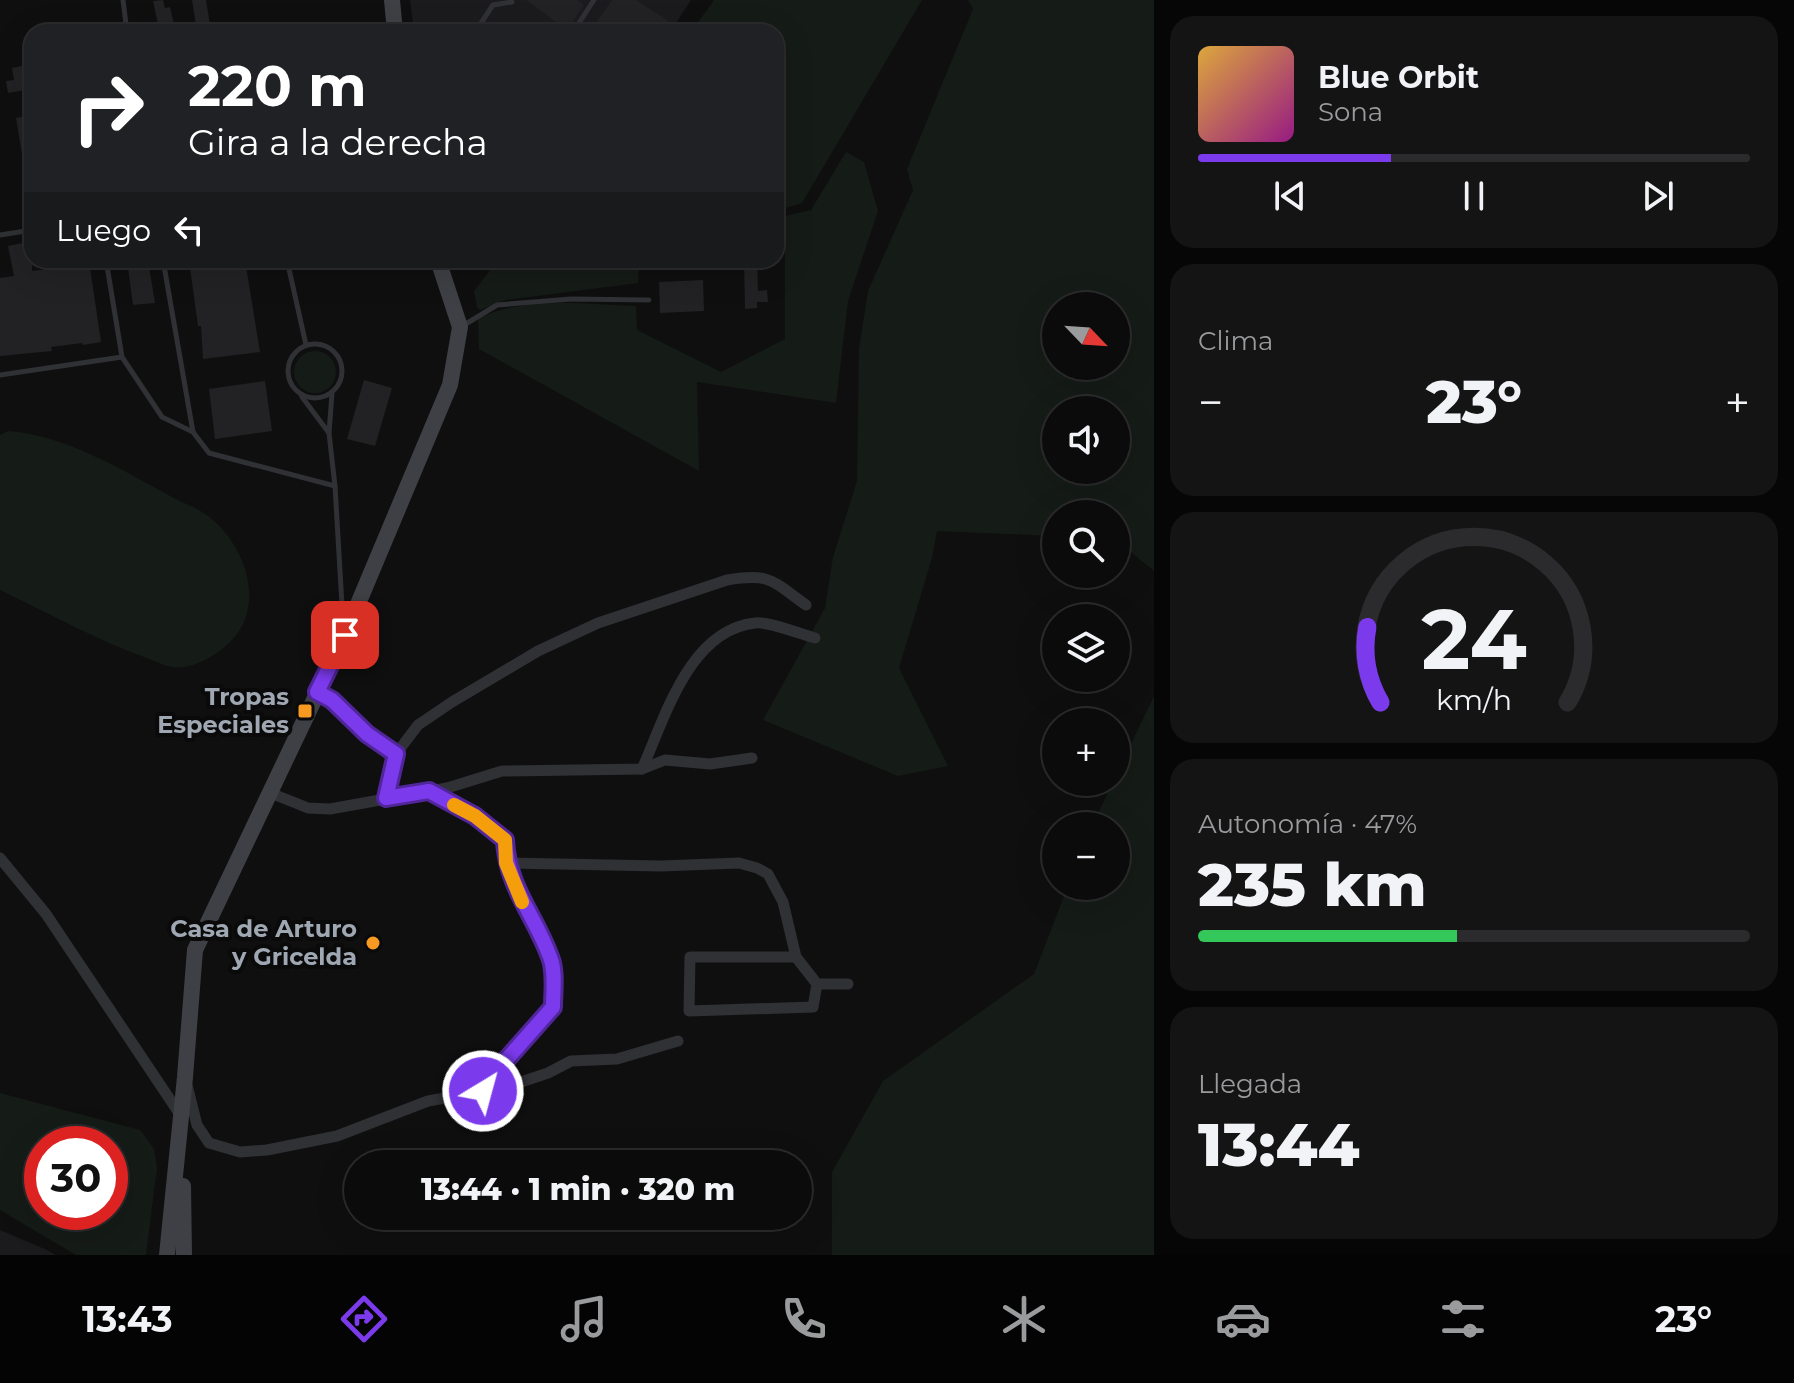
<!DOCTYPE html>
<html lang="es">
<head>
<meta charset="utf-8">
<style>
	body { margin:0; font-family:Montserrat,sans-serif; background:#141415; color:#f1f3f6; height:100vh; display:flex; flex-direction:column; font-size:30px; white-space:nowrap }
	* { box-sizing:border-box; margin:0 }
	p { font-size:26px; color:#9a9b9d }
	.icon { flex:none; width:44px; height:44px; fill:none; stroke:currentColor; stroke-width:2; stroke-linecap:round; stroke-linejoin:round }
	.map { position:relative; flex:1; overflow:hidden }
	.sheet { display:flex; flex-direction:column; gap:16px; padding:16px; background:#060607; width:640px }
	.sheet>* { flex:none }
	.banner { position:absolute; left:24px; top:24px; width:760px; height:244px; border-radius:24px; box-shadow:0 8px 32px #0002,0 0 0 2px #2b2b2d; background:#202124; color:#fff; overflow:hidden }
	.needle { width:52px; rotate:115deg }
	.tools { position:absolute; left:1042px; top:292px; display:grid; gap:16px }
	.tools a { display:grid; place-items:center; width:88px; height:88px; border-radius:50%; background:#0b0b0c; box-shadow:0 8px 32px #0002,0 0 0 2px #2b2b2d; font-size:40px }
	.speed { position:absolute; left:24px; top:1126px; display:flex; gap:16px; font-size:40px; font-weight:700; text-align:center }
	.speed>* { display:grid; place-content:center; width:104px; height:104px; border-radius:50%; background:#0b0b0c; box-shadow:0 8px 32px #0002,0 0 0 2px #2b2b2d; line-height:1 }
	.speed .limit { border:12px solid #d22; background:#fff; color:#111 }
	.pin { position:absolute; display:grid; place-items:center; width:68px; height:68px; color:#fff; margin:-34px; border-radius:16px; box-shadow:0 4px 12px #0006 }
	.me { position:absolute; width:88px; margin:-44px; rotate:37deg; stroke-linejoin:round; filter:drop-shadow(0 0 6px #0008) }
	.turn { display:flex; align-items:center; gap:28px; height:168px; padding:0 32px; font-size:36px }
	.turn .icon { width:104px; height:104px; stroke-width:2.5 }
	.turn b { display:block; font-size:56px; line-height:68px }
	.then { display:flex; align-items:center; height:76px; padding:0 32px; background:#0003; gap:16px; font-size:30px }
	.big { font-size:60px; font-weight:800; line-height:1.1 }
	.sheet .tile { flex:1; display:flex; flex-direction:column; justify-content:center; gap:12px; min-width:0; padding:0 28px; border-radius:24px; background:#141415 }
	.sheet .dial { align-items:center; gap:0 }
	.dial svg { height:208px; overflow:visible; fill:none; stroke:#2b2b2d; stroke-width:7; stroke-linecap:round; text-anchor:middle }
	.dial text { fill:#f1f3f6; stroke:none }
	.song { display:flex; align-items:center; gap:24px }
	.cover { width:96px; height:96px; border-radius:12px; background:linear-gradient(135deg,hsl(40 70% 55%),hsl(310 70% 35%)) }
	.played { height:8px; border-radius:4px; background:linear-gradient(90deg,#7c3aed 35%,#2b2b2d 35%) }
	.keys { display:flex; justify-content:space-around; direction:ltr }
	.heat { display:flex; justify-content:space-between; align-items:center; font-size:44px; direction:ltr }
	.charge { height:12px; border-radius:6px; background:linear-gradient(90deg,#34c759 47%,#2b2b2d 0) }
	.trip { position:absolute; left:344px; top:1150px; width:468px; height:80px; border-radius:40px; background:#0b0b0c; box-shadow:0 8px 32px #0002,0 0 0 2px #2b2b2d; font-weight:800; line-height:80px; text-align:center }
	.tab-bar { display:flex; height:128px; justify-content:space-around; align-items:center; background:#040405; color:#9a9b9d }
	.tab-bar .icon { width:56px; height:56px }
	.tab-bar .selected { color:#7c3aed }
	.tab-bar b { font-size:36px; color:#f1f3f6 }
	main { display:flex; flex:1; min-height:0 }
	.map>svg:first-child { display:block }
	.built { fill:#1b1b1d }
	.green { fill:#151b16; fill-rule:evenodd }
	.building { fill:#222224 }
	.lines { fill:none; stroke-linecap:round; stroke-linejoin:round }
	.service { stroke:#303135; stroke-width:5 }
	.minor { stroke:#303135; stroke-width:11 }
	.secondary { stroke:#3e4045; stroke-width:16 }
	.route-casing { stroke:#51269a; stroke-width:20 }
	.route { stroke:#7c3aed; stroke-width:14 }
	.slow { stroke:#f59e0b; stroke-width:14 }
	.poi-dot { fill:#f79a21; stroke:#0a0a0b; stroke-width:3 }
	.labels { text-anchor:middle; stroke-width:8; stroke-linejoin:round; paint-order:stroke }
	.poi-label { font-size:24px; font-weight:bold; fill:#9fa7b2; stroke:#0a0a0b; text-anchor:end }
</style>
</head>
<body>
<main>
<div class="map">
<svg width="1154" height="1255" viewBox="0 0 1154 1255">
	<rect width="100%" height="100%" fill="#0f0f10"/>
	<g class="built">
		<path d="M410,0H691L670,32H414Z"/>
		<path d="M0,1230L45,1249L56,1255H0Z"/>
	</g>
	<g class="green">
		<path d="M714,0H922L802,203L776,211V32H691Z"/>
		<path d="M968,0H1154V571L1116,540V514H1056V536L937,531L932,558L899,668L948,766L898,776L763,720L825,608L833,557L857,481L859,348L868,291L913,190L907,169L973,9ZM1056,306H1116V366H1056ZM1056,410H1116V470H1056Z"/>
		<path d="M846,152L864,162L878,211L848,301L836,403L697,382L699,471L479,349L478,319C521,296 588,304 636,306L637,330L721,372L785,339V241H776V218L811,210Z"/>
		<path d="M498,260H639L638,283L506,300L480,310L477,307L474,291Z"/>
		<circle cx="315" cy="372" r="21"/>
		<path d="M8,431C66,435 122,470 172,497C185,504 203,510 214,521C246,549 265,605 232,640C219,654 193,670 173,667C164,666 153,660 144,657C95,639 48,613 0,590V435Z"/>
		<path d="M1154,696V1255H832V1172L883,1081L1034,974L1068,886H1116V826H1092L1113,782H1116V775Z"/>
		<path d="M0,1093L140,1130L154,1149L157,1168L146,1255H76L0,1210ZM42,1144H110V1212H42Z"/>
	</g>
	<g class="building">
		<path d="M163,0L165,8L170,7L174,25L159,29L153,1Z"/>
		<path d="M192,0H206L211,31L197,32Z"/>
		<path d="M526,0H577L584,5L567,30Z"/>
		<path d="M612,0H636L685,32H590Z"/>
		<path d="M32,64V89L8,93L6,81L14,80L12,68Z"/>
		<path d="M32,115V177L26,178L16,118Z"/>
		<path d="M32,241V271L71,266V264L89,261L101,342L83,345L82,343L51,347L52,351L0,356V278L14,276L8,246Z"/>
		<path d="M127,260H148L155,303L133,305Z"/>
		<path d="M189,260H245L260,352L203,359L201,326H198Z"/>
		<path d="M744,260H757L758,291L767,290L768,302H757V308L745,309Z"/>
		<path d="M703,280L704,311L660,313L659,282Z"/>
		<path d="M364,380L392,388L375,446L347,439Z"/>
		<path d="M265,381L272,431L215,439L209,389Z"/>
	</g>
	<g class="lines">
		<g class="service">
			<path d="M123,0L127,32"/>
			<path d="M475,32L493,5L512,2"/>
			<path d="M539,32L544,29L549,32"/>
			<path d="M573,32L594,0"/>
			<path d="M0,235L32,230"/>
			<path d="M106,260L122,357L162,417L193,432"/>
			<path d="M163,260L193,432L209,453L335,486L343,622"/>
			<path d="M287,260L306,345"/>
			<path d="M464,325L497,305L571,299L649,300"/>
			<circle cx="315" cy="371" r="27"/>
			<path d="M0,375L122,357"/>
			<path d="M302,397L329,433L335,486"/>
			<path d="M329,433L332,393"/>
		</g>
		<g class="minor">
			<path d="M317,692L332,700L367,734L396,754L386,798"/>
			<path d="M396,754L418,725L452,702L538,651L598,623L727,580C771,573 771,580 806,605"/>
			<path d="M642,769C665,718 689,630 755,623C769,621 800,634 815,638"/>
			<path d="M429,791L475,816L505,840C507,889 534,914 550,957C556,971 553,992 553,1007L492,1075L483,1091"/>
			<path d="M268,792L308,808L330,809L447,788L502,771L642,769L665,760L710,764L752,758"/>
			<path d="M0,858L46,914L181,1116"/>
			<path d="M506,863L661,866L739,863L757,868L768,874L783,902L796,957L817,984H848"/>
			<path d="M796,957H690L689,1011L813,1007L817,984"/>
			<path d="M187,1085L197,1125L209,1143L240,1152L267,1150L337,1136L428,1101L506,1087L548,1073L571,1061L617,1059L678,1041"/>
		</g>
		<g class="secondary">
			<path d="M392,0L395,32"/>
			<path d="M183,1186L184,1255"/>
			<path d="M167,1255L185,1077L195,950L345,635L450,385L460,327L438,260"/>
		</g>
	</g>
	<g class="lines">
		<g class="route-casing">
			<path id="route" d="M345,635L317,692L332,700L367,734L396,754L386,798L429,791L475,816L505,840C507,887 535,915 550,957C556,971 553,992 553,1007L484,1085L483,1091"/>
		</g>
		<use href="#route" class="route"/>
		<path class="slow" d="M454,805L475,816L505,840L506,863L522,902"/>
	</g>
	<g class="poi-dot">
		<rect x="297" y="703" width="16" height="16" rx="4"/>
		<circle cx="373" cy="943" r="8"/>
	</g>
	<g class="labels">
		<g class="poi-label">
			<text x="289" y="705">Tropas<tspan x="289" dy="28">Especiales</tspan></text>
			<text x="357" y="937">Casa de Arturo<tspan x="357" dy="28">y Gricelda</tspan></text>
		</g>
	</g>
</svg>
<div class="tools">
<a><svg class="needle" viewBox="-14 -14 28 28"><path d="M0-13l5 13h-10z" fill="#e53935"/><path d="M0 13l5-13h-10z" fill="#9a9b9d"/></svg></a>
<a><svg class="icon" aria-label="sound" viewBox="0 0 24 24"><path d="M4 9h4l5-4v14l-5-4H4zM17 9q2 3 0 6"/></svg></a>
<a><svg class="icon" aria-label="search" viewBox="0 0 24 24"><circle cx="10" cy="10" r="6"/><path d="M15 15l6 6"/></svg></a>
<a><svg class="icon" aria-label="layers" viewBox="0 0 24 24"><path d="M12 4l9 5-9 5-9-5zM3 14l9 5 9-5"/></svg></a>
<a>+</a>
<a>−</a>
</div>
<div class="speed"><div class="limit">30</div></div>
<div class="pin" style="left:345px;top:635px;background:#d93025"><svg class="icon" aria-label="arrive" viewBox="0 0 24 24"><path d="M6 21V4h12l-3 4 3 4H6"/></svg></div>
<svg class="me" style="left:483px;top:1091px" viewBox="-20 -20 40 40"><circle r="17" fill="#7c3aed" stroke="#fff" stroke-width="3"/><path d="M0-11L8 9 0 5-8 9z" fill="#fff"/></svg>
<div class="trip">13:44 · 1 min · 320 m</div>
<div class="banner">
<div class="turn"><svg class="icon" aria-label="right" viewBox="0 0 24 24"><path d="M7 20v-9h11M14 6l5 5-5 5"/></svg><div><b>220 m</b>Gira a la derecha</div></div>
<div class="then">Luego<svg class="icon" aria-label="left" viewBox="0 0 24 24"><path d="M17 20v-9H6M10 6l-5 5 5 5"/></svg></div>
</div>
</div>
<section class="sheet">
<div class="tile">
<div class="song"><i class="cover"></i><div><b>Blue Orbit</b><p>Sona</p></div></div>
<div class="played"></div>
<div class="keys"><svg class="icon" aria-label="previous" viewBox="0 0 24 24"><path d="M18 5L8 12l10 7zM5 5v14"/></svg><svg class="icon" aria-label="pause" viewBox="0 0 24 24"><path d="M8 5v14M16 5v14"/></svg><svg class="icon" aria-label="next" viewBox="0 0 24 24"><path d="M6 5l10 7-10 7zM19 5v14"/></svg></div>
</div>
<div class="tile"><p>Clima</p>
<div class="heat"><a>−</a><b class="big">23°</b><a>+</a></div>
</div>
<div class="tile dial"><svg viewBox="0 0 100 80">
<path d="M14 69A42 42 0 1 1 86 69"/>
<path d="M14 69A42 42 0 0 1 9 40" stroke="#7c3aed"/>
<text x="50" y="56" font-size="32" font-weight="700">24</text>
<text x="50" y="72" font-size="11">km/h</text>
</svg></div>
<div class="tile"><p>Autonomía · 47%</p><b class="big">235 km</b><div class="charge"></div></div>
<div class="tile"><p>Llegada</p><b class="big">13:44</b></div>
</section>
</main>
<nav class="tab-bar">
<b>13:43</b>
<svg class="icon selected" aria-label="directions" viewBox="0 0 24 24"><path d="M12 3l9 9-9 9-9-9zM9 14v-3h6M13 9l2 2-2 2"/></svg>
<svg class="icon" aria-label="music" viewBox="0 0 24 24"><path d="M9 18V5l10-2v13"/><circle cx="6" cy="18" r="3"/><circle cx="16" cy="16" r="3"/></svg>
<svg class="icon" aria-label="phone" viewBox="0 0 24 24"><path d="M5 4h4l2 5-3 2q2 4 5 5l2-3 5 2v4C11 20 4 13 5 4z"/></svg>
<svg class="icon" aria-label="climate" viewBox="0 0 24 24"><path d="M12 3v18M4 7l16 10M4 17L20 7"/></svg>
<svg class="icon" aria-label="car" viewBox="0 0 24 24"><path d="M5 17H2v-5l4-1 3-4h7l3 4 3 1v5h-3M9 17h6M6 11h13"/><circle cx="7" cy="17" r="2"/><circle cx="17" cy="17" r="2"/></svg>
<svg class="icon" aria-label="filters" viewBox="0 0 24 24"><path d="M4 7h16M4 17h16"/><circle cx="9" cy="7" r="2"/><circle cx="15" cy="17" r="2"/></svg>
<b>23°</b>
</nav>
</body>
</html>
